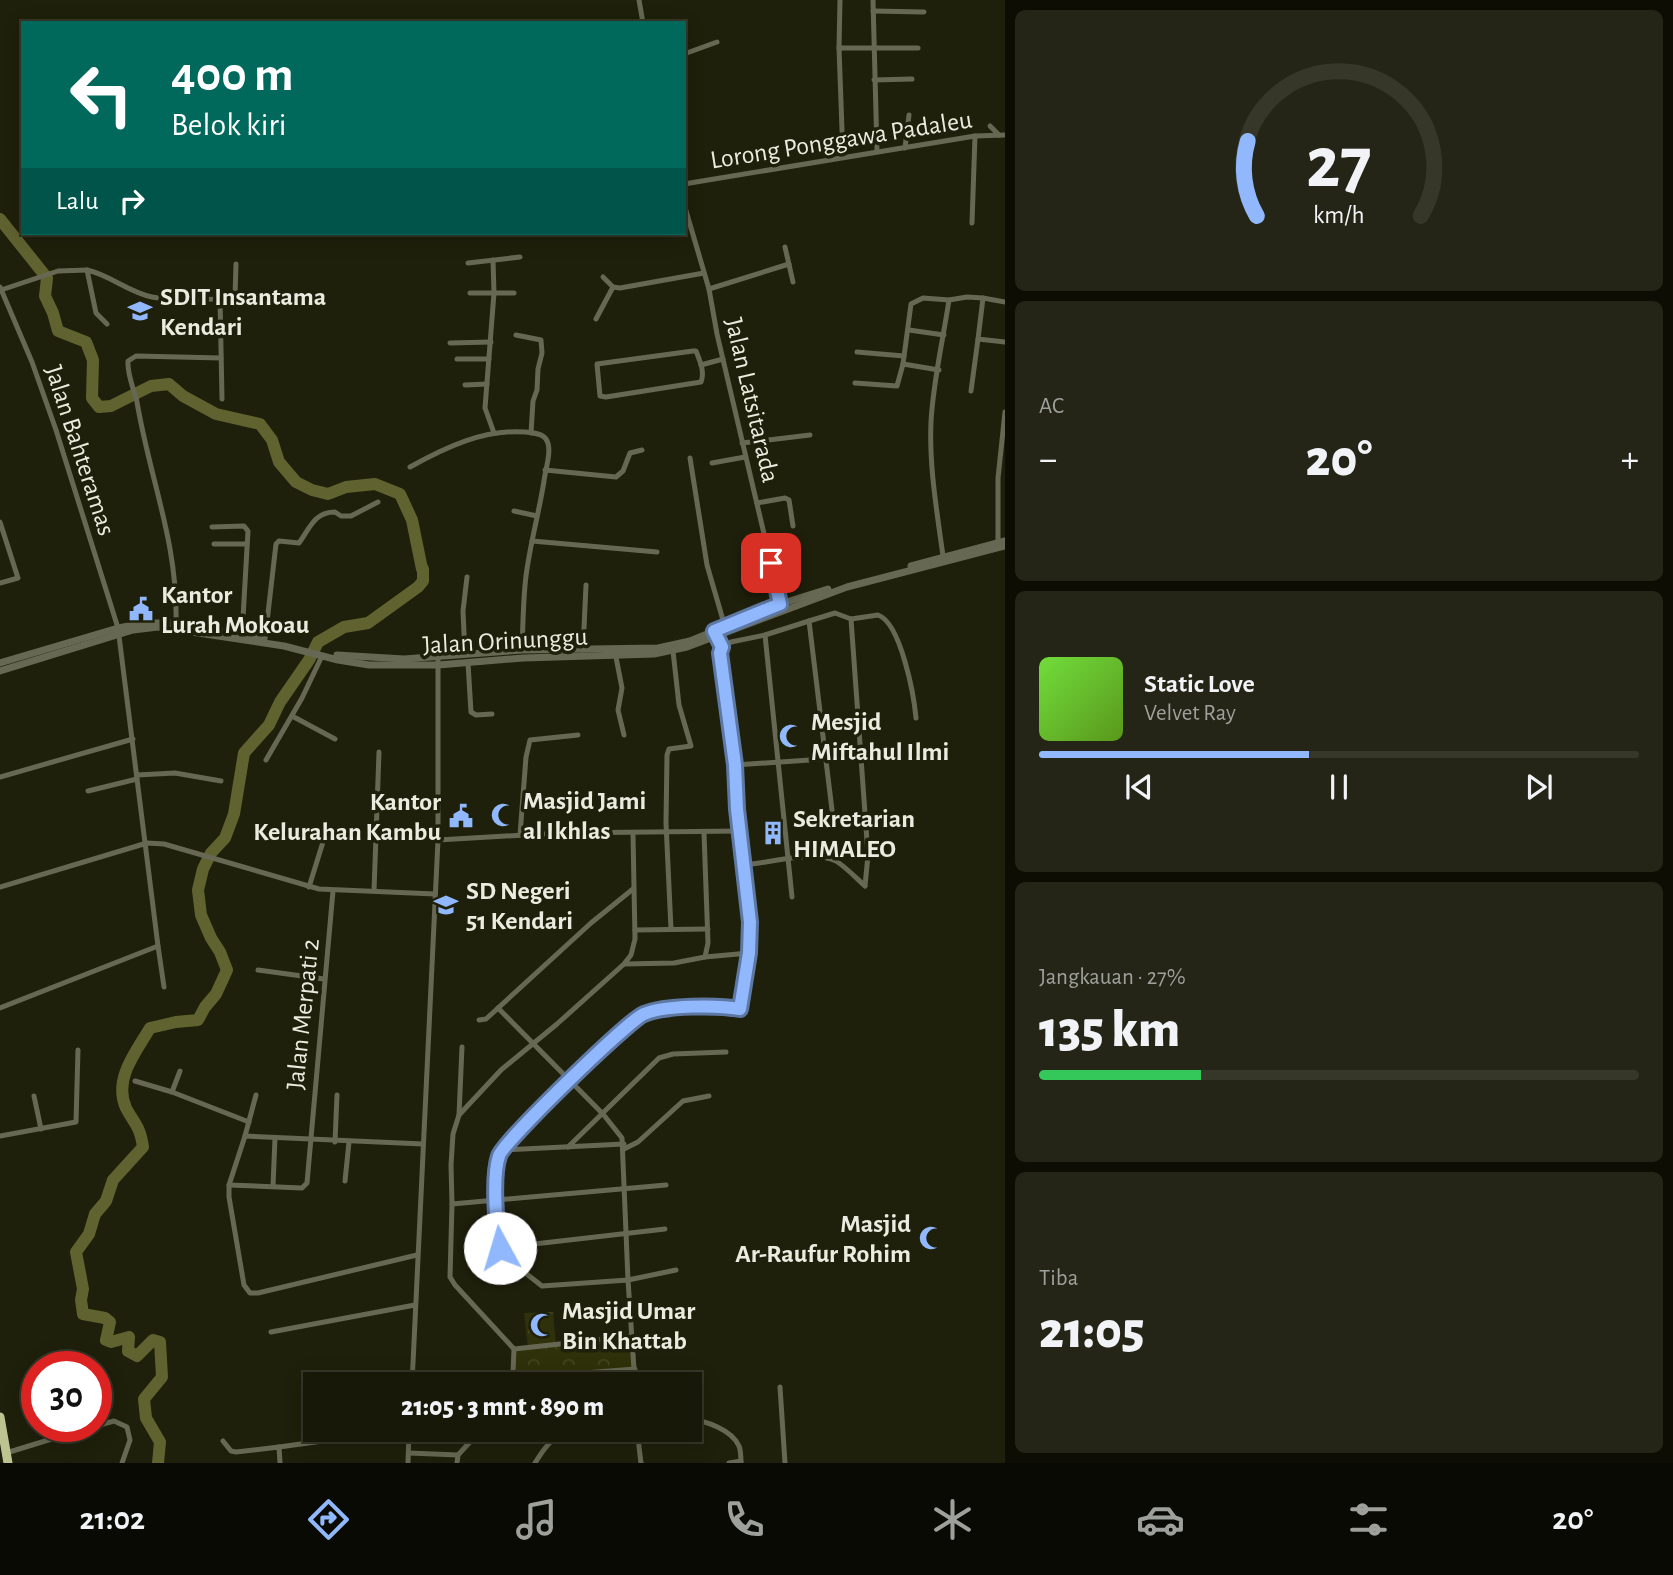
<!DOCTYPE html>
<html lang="id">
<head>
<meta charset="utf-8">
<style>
	body { margin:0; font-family:"Alegreya Sans",sans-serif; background:#242516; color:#f1f3f6; height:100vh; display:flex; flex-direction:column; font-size:26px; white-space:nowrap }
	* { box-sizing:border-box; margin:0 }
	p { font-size:23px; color:#9ea09c }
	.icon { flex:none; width:38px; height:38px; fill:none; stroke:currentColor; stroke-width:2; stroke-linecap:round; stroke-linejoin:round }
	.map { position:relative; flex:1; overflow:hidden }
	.panel { display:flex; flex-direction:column; gap:10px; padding:10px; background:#0d0d04; width:668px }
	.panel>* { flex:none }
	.guide { position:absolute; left:21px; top:21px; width:665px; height:214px; border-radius:0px; box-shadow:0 4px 18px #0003,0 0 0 2px #363729; background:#00695c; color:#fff; overflow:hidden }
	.speed { position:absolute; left:21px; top:1351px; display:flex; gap:14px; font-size:35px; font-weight:700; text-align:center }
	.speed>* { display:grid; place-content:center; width:91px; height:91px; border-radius:50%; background:#171808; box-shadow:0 4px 18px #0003,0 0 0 2px #363729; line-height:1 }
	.speed .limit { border:10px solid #d22; background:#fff; color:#111 }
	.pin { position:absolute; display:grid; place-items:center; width:60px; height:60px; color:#fff; margin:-30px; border-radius:14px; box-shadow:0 4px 10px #0006 }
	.me { position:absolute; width:77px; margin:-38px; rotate:354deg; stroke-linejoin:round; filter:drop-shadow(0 0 5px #0008) }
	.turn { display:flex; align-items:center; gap:24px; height:147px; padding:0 35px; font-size:32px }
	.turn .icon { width:91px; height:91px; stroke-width:2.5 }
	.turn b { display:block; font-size:49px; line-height:60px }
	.then { display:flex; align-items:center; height:66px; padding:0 35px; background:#0003; gap:14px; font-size:26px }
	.big { font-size:52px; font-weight:800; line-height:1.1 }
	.panel .widget { flex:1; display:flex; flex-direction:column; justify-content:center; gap:10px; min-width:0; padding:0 24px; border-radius:10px; background:#242516 }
	.panel .dial { align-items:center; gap:0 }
	.dial svg { height:182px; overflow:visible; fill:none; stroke:#363729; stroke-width:7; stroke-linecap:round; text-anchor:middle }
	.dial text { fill:#f1f3f6; stroke:none }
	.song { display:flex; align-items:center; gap:21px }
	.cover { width:84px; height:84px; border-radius:10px; background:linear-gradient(135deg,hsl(100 70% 55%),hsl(90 70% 35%)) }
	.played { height:7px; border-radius:4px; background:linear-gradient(90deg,#91b8fd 45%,#363729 45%) }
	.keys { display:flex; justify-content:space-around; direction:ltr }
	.heat { display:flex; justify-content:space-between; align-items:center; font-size:38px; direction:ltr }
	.charge { height:10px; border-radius:5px; background:linear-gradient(90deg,#34c759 27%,#363729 0) }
	.trip { position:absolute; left:303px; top:1372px; width:399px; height:70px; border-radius:0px; background:#171808; box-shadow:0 4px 18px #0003,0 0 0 2px #363729; font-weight:800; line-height:70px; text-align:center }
	.tabs { display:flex; height:112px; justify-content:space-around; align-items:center; background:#090a03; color:#9ea09c }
	.tabs .icon { width:49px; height:49px }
	.tabs .active { color:#91b8fd }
	.tabs b { font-size:32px; color:#f1f3f6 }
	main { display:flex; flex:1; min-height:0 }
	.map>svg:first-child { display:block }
	.park { fill:url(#park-crowns) }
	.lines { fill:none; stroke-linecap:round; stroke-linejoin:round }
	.river { stroke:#606330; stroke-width:12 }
	.minor { stroke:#666853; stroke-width:5 }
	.tertiary { stroke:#666853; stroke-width:7 }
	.trunk { stroke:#bec392; stroke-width:9 }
	.route-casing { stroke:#5e78a4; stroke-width:18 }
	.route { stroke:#91b8fd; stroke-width:12 }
	.labels { text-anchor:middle; stroke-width:7; stroke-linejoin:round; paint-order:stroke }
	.street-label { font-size:26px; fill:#ebecdf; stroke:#1f200b }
	.poi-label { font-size:26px; font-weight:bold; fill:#ebecdf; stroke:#1f200b; text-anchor:start }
</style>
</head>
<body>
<main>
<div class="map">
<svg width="1005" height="1463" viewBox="0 0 1005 1463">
	<defs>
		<pattern id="park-crowns" width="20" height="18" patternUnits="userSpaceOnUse" patternTransform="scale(1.75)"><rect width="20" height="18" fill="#2f310a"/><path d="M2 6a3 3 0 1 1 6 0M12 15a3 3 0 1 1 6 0" fill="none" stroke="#434522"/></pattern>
	</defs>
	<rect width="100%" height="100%" fill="#1f200b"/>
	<path class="park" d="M553,1312L556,1344L633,1336L634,1368L532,1377L520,1382L512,1364L514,1349L528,1348L524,1313Z"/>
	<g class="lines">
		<g class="river">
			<path d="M0,219L47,278L45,296L53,313L58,331L86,342L93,360L92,398L99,407L111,406L151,386L169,384L183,396L216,414L260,424L272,440L279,462L296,482L312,490L328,494L346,487L375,484L400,494L412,520L422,569"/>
			<path d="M158,1463L160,1442L146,1418L144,1399L162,1377L160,1342L153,1340L137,1356L128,1351L129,1337L111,1342L106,1340L110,1322L105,1318L83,1314L81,1300L83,1289L76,1252L89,1234L95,1214L106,1201L113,1180L143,1147C140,1126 135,1125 126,1108C113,1079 136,1052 150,1028L176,1022L198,1020L205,1007L216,994L227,970L220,952L211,938L201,915L198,890L203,869L211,853L225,838L234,814L244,753L269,725L280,702L309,660L318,642L344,627L368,623L418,587L423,581V569"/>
		</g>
		<g class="minor">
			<path d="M639,0L643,23"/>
			<path d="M840,0L839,48L843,157"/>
			<path d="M873,0L877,151"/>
			<path d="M873,11L924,12"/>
			<path d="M839,48H918"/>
			<path d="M684,54L717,42"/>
			<path d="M874,80L912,79"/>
			<path d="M990,126L999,135"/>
			<path d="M905,148L909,115"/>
			<path d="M684,184L975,136L1005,135"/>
			<path d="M684,204L709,289L717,334L781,606"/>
			<path d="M972,223L975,136"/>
			<path d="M785,247L793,282"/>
			<path d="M468,263L520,257"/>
			<path d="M603,277L613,287L620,288L704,273"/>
			<path d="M0,287L32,362L56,430L118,628L158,946L0,1008"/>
			<path d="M709,289L789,264"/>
			<path d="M1,290L58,271L87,270"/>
			<path d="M470,293H494L493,260"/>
			<path d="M235,296L236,264"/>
			<path d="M220,297L222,399"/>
			<path d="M1005,302L983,298L978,339L1005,342"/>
			<path d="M596,319L613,287"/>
			<path d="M107,324L96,313L87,270C110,275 128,292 152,297C191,305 241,295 281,294"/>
			<path d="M909,330L944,335"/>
			<path d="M516,335L541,340L542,353L538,369L537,390L533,401L531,433"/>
			<path d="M450,343L491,342"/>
			<path d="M693,351H696C700,361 705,372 701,382L606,397L600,396L597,364Z"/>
			<path d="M857,352L904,356"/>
			<path d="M457,359H489"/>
			<path d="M903,364L939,370"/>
			<path d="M701,365L723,359"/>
			<path d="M855,383L897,386L903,364L911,304L923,298L949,300"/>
			<path d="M465,385L487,384"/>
			<path d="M971,391L978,339"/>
			<path d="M494,433L485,408L494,293H514"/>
			<path d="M742,443L810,435"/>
			<path d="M690,458L707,565L725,627"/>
			<path d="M712,463L745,457"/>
			<path d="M410,467C446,447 484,429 526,432C532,433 542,433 546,439C553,449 545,470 544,481C539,513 530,544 526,576C523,600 523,626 522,650"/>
			<path d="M545,470L616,477L623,471L630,453L642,450"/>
			<path d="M757,503L785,498L789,500L793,526"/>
			<path d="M514,511L537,516"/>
			<path d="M0,522L18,578L0,583"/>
			<path d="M212,527L244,526L248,531L242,635"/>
			<path d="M532,541L657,552"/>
			<path d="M214,544H247"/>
			<path d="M998,545V478L1005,412"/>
			<path d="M943,556C937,512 929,466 931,422C933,382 943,340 949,300L967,297L983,298"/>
			<path d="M851,619L878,615C901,623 914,696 916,718"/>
			<path d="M176,623C178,542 150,480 137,402C134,389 127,375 128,361L136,356L221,358"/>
			<path d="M765,635L792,897"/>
			<path d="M265,639L276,544L279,541L299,543C310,528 314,512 335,512L341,516H351L378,502"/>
			<path d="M583,650L586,585"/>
			<path d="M615,652L622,688L618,710L624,735"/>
			<path d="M465,655L463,611L467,577"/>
			<path d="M468,663L471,712L476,715L492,714"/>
			<path d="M292,716L335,739"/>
			<path d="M266,760L302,698L322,656"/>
			<path d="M735,765L825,759"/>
			<path d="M137,775L175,773L221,781"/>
			<path d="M0,777L133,739"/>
			<path d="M88,791L137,779"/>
			<path d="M832,810L809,621L835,613L851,619L868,855L865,886"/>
			<path d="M520,835L526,757L530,740L578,735"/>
			<path d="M438,840L560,833L740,831"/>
			<path d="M744,865C768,863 815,850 836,861C847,868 856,878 865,886"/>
			<path d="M0,887L147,843L164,844L319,889L435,894"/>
			<path d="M309,887L323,842"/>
			<path d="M374,891L379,752"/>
			<path d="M671,929L666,823L667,755L669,749L691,746L679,705L673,651"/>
			<path d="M635,930L708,929"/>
			<path d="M158,946L164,987"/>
			<path d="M705,957L749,953"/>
			<path d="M624,964L631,955L635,939L633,834"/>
			<path d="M258,970L324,979"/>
			<path d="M498,1008L603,1114L622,1138L628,1280L676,1270"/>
			<path d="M479,1020L486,1019L591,923L633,889"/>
			<path d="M135,1081L172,1092L249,1122"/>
			<path d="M172,1092L180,1071"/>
			<path d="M256,1095L245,1136L423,1144"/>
			<path d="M34,1096L41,1129"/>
			<path d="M459,1115L462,1047"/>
			<path d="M0,1136L76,1122L78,1050"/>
			<path d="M245,1136L229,1185V1197L244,1285L250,1293H258L417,1255"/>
			<path d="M335,1142L337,1095"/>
			<path d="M568,1147L659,1058L673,1054L726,1052"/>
			<path d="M624,1149L638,1142L683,1101L709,1096"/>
			<path d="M502,1150L624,1144"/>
			<path d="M345,1181L349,1142"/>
			<path d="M229,1185L302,1188L307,1183L333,891"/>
			<path d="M666,1185L452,1204L451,1165L453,1134L459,1115L501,1070L557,1024L624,964L674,963L705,957L708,943L704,833"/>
			<path d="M273,1186L275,1138"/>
			<path d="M452,1204L450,1277L455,1285L514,1349L633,1336"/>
			<path d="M500,1248L665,1229"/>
			<path d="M271,1332L415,1305"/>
			<path d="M514,1349L513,1372L520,1384"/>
			<path d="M571,1374L574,1384"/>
			<path d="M412,1384L438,840V658"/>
			<path d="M521,1384L533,1377L635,1369"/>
			<path d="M608,1384L635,1382"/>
			<path d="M635,1384L628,1280L542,1286L510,1261L500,1248L498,1237L497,1178L499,1155L530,1118L642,1014L714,1006L740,1009L749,953V922L737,809L735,765L720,650L731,642L765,635L809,621"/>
			<path d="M780,1387L785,1463"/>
			<path d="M690,1420C705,1420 732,1430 739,1446C741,1451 741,1457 741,1463"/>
			<path d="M96,1426L114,1421L127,1427L130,1440L122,1463"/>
			<path d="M637,1430L641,1463"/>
			<path d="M223,1441L231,1451L236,1452L279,1447L280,1463"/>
			<path d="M279,1447L352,1437L409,1432"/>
			<path d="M6,1453L94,1426"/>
			<path d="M409,1453L458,1455"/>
			<path d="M408,1463L409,1430"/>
			<path d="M457,1463L458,1455L481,1430"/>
			<path d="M535,1463C557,1427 562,1434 601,1430"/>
			<path d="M729,1463L741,1461"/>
		</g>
		<g class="tertiary">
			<path d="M911,566L1005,541"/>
			<path d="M337,655L404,659L522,650L658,648L690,641L780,604L828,589"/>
			<path d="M0,663L118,628L145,623H176L260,638"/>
			<path d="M0,671L133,630L158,627L284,646L338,660L369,665H438L523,658L654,654L687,647L847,587L1005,546"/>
		</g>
		<path class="trunk" d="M0,1417L8,1463"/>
	</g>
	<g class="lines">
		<g class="route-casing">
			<path id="route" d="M500,1248C496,1226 492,1177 499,1156C503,1142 630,1019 644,1014C665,1005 718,1005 740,1009L749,953L750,922L737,809L735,765L720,653L722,647L714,631L780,604L771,563"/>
		</g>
		<use href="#route" class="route"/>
	</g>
	<defs>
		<g id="school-bare" transform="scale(1.89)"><path d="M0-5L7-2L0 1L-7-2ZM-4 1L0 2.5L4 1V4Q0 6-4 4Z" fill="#91b8fd" stroke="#1f200b" stroke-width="2.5" paint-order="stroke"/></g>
		<g id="civic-bare" transform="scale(1.89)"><path d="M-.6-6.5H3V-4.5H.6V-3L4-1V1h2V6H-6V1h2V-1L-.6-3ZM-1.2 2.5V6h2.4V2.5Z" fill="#91b8fd" stroke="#1f200b" stroke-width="2.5" paint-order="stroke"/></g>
		<g id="mosque-bare" transform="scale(1.89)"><path d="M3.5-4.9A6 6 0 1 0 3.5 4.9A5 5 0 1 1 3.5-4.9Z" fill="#91b8fd" stroke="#1f200b" stroke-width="2.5" paint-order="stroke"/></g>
		<g id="building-bare" transform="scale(1.89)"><path d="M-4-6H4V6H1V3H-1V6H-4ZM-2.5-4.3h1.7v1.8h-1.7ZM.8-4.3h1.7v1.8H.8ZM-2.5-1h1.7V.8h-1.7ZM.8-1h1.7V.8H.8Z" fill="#91b8fd" stroke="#1f200b" stroke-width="2.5" paint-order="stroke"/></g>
	</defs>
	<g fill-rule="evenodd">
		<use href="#school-bare" x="140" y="311"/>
		<use href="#civic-bare" x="141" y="609"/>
		<use href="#mosque-bare" x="791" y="736"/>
		<use href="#mosque-bare" x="503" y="815"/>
		<use href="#civic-bare" x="461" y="816"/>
		<use href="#building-bare" x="773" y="833"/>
		<use href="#school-bare" x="446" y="905"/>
		<use href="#mosque-bare" x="931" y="1238"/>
		<use href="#mosque-bare" x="542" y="1325"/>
	</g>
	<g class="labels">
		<g class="street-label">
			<text transform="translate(841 139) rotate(-9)" y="9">Lorong Ponggawa Padaleu</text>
			<text transform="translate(753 400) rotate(77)" y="9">Jalan Latsitarada</text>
			<text transform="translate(81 450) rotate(72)" y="9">Jalan Bahteramas</text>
			<text transform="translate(505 640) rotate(-3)" y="9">Jalan Orinunggu</text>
			<text transform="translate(302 1014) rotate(-84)" y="9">Jalan Merpati 2</text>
		</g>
		<g class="poi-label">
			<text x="160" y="305">SDIT Insantama<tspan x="160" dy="30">Kendari</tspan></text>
			<text x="161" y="603">Kantor<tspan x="161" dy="30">Lurah Mokoau</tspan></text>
			<text x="811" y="730">Mesjid<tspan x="811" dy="30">Miftahul Ilmi</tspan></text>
			<text x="523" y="809">Masjid Jami<tspan x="523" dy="30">al Ikhlas</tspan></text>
			<text x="441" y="810" text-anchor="end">Kantor<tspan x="441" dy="30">Kelurahan Kambu</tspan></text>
			<text x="793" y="827">Sekretarian<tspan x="793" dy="30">HIMALEO</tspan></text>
			<text x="466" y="899">SD Negeri<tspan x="466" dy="30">51 Kendari</tspan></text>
			<text x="911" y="1232" text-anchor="end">Masjid<tspan x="911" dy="30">Ar-Raufur Rohim</tspan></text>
			<text x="562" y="1319">Masjid Umar<tspan x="562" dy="30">Bin Khattab</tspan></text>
		</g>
	</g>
</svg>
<div class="speed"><div class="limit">30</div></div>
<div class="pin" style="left:771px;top:563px;background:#d93025"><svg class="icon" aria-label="arrive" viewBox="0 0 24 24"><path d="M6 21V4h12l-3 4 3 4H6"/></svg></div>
<svg class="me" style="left:500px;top:1248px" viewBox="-20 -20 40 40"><circle r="19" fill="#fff"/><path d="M0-13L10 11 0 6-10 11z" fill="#91b8fd"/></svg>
<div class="trip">21:05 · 3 mnt · 890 m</div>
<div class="guide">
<div class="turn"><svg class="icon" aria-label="left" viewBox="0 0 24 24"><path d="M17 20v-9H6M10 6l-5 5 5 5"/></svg><div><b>400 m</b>Belok kiri</div></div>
<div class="then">Lalu<svg class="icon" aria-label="right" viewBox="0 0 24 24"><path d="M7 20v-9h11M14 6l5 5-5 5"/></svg></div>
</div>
</div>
<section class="panel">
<div class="widget dial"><svg viewBox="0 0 100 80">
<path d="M14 69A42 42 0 1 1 86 69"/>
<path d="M14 69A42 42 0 0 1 10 36" stroke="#91b8fd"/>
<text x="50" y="56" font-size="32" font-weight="700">27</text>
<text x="50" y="72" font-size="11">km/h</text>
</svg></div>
<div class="widget"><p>AC</p>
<div class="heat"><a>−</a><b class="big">20°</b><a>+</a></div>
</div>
<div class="widget">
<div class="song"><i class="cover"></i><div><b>Static Love</b><p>Velvet Ray</p></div></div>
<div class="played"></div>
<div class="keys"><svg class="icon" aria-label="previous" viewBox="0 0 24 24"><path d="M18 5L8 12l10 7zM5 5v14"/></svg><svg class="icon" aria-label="pause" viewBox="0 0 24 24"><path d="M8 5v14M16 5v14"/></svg><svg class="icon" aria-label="next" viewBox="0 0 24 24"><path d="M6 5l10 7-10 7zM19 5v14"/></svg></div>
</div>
<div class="widget"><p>Jangkauan · 27%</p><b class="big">135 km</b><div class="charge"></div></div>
<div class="widget"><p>Tiba</p><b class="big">21:05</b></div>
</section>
</main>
<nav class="tabs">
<b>21:02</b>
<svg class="icon active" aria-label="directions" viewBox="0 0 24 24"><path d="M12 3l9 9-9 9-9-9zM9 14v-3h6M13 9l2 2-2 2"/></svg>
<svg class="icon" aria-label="music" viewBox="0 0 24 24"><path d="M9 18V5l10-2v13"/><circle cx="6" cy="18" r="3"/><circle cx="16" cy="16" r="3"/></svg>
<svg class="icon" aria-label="phone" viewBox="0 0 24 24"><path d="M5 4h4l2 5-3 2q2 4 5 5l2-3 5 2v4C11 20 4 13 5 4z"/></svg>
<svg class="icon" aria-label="climate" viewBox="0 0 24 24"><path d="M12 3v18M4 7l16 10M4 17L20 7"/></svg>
<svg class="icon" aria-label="car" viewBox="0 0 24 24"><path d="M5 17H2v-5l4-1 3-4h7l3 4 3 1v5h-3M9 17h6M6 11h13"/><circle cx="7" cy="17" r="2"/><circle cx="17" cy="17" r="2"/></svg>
<svg class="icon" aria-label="filters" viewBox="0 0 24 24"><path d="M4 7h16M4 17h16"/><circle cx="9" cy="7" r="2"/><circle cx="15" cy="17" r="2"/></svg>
<b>20°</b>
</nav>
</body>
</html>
